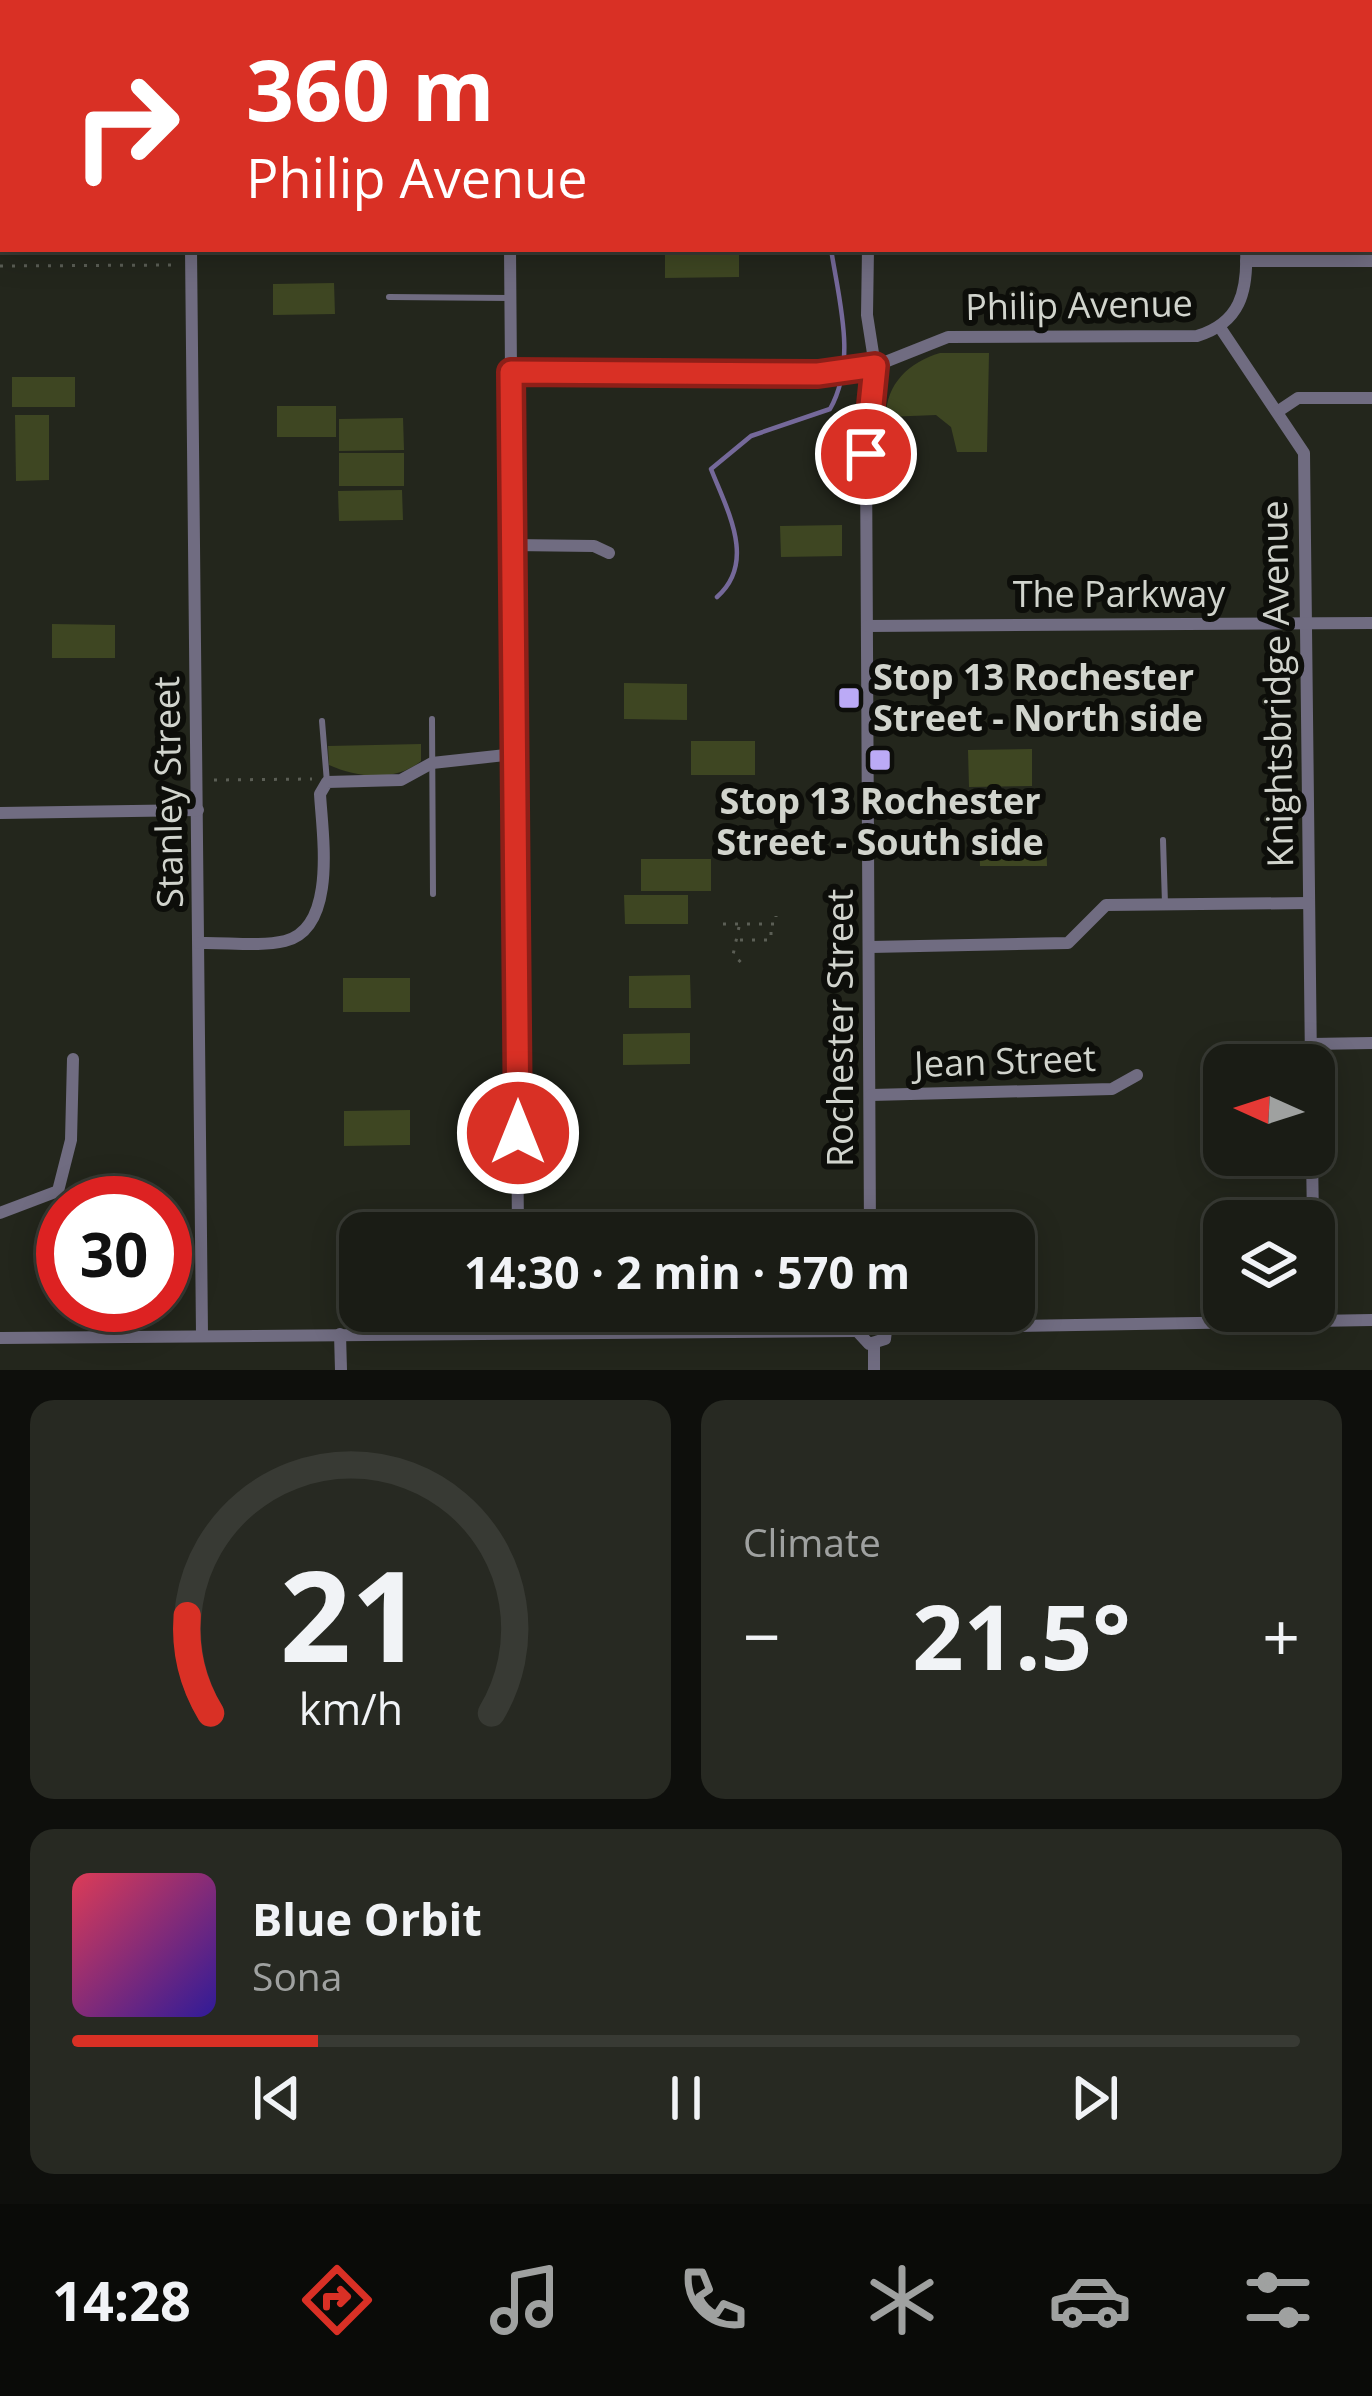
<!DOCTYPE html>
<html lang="en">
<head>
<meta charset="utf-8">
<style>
	body { margin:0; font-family:"Open Sans",sans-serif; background:#272922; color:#f1f3f6; height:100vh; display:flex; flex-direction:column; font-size:45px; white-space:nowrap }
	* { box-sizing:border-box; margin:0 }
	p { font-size:39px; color:#9fa1a0 }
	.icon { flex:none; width:66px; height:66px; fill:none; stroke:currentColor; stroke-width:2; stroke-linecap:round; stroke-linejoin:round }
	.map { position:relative; height:1370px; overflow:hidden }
	.panel { display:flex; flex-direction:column; gap:30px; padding:30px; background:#0e0f0c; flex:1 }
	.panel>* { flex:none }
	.banner { position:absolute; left:0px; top:0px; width:1374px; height:252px; box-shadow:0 6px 30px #0003,0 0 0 3px #383a34; background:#d93025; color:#fff; overflow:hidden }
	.needle { width:78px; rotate:273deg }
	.controls { position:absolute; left:1203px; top:1044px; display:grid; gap:24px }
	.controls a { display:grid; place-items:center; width:132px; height:132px; border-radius:24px; background:#1a1c15; box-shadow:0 6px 30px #0003,0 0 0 3px #383a34; font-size:60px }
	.speed { position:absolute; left:36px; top:1176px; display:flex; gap:24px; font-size:60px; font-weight:700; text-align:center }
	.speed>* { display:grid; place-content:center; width:156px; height:156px; border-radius:50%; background:#1a1c15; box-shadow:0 6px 30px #0003,0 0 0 3px #383a34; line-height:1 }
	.speed .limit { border:18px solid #d22; background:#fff; color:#111 }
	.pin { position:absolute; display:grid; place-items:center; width:102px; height:102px; color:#fff; margin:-51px; border:6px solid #fff; border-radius:50%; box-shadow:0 3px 12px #0007 }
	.me { position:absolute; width:132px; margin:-66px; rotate:0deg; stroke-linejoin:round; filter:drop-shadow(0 0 9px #0008) }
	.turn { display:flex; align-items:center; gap:42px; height:252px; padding:0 48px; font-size:54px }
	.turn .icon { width:156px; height:156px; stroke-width:2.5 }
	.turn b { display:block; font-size:84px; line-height:102px }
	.big { font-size:90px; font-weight:700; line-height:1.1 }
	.panel .widget { flex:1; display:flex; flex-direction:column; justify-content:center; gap:18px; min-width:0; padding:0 42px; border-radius:24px; background:#272922 }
	.panel .dial { align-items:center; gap:0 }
	.dial svg { height:312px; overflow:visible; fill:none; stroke:#383a34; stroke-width:7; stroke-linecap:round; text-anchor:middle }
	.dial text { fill:#f1f3f6; stroke:none }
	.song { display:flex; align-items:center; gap:36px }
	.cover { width:144px; height:144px; border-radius:18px; background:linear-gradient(135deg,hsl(350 70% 55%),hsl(250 70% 35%)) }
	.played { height:12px; border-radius:6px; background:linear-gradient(90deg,#d93025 20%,#383a34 20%) }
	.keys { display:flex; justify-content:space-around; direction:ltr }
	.heat { display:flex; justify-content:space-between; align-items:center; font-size:66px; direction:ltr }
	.panel .tiles { flex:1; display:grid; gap:30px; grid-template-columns:1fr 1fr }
	.widget:last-child { grid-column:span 2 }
	.trip { position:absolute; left:339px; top:1212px; width:696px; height:120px; border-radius:24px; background:#1a1c15; box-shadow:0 6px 30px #0003,0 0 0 3px #383a34; font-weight:700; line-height:120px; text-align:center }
	.tabs { display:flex; height:192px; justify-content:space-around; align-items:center; background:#0a0b08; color:#9fa1a0 }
	.tabs .icon { width:84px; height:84px }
	.tabs .active { color:#d93025 }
	.tabs b { font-size:54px; color:#f1f3f6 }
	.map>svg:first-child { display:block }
	.green { fill:#3e4622 }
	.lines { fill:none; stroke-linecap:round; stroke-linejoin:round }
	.stream { stroke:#75699a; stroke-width:4.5 }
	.path { stroke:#5b5e55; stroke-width:3; stroke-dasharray:3 9; stroke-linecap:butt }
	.service { stroke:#706c81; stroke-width:6 }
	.minor { stroke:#706c81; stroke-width:12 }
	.route-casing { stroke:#8d1f18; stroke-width:30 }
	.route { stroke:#d93025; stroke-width:21 }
	.poi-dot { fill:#bbaaf6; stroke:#0d0e0a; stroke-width:4.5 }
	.labels { text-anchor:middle; stroke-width:12; stroke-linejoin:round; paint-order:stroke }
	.street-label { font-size:36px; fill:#d1d4cd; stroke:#0d0e0a }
	.poi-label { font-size:36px; font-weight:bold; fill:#d1d4cd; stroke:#0d0e0a; text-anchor:start }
</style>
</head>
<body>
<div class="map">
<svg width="1372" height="1370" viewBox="0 0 1372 1370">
	<rect width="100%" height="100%" fill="#23261c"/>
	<g class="green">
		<path d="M665,249H739V277L665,278Z"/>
		<path d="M334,283L335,314L273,315V284Z"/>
		<path d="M940,353H989L987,452H957L951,427L936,415L886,417C886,384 909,362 940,353Z"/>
		<rect x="12" y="377" width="63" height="30"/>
		<rect x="277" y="406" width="59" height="31"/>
		<path d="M15,415H49V480L16,481Z"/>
		<path d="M403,418L404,450L339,451V419Z"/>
		<rect x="339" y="453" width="65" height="33"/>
		<path d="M402,490L403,520L339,521L338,491Z"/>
		<path d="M842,525V556L781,557L780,526Z"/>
		<path d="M52,624L115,625V658H52Z"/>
		<path d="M624,683L687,684V720L624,719Z"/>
		<rect x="691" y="741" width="64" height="34"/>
		<path d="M421,744V761C395,782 358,778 329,765L328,746Z"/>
		<path d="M1032,749V786L969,787L968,750Z"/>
		<path d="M1046,834L1047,866H980L979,835Z"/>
		<rect x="641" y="859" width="70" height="32"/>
		<path d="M624,895H688V924H625Z"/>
		<path d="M690,975L691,1008H629V976Z"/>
		<rect x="343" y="978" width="67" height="34"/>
		<path d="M690,1033V1064L623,1065V1034Z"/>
		<path d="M410,1110V1145L344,1146V1111Z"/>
	</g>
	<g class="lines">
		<g class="stream">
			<path d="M882,3V0"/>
			<path d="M717,597C757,562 727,510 711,469L751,436L830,409C857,361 839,301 831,249"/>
		</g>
		<g class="path">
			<path d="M0,266L172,265"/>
			<path d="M214,780L312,779"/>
			<path d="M723,924H776V916"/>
			<path d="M739,927L733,955L745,966"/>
			<path d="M740,940H771V926"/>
		</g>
		<g class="service">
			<path d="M389,297L510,298"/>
			<path d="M432,719L433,894"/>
			<path d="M322,721L327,782"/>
			<path d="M1163,840L1165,904"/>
		</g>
		<g class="minor">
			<path d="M187,0V3"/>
			<path d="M507,0V3"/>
			<path d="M855,0V3"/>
			<path d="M1237,0V3"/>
			<path d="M1371,40H1372"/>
			<path d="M191,249L202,1334"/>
			<path d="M510,249L518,1233"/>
			<path d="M868,249L867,315L875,366L866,454L870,1233"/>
			<path d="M1246,261H1372"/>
			<path d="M1221,329L1304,453L1311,1065"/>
			<path d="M511,372L819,373L875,366L948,337L1197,336C1240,323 1248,292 1246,249"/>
			<path d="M1277,412L1298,398H1372"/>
			<path d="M513,545L594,546L609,553"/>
			<path d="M867,626L1372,623"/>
			<path d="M0,813L198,810"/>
			<path d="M199,943C226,942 259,947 285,941C338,928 322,832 320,794L327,782L401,780L432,763L515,754"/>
			<path d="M870,947L1068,943L1106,905L1309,903"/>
			<path d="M1311,1044L1372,1043"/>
			<path d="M871,1095L1112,1089L1137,1075"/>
			<path d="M1312,1155L1313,1221"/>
			<path d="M0,1213L58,1191L71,1140L73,1059"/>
			<path d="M519,1311V1333"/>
			<path d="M888,1328L1372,1320"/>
			<path d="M857,1331L869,1344L885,1339L887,1322L871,1314"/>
			<path d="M340,1334L341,1370"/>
			<path d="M0,1338L857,1331"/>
			<path d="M874,1370V1345"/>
		</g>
	</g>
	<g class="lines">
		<g class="route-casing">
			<path id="route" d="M518,1133L511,372L818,374L875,366L866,454"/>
		</g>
		<use href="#route" class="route"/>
	</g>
	<g class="poi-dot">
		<rect x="837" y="686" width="24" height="24" rx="6"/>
		<rect x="868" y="748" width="24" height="24" rx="6"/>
	</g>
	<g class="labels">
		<g class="street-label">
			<text transform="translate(1079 305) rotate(-1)" y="13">Philip Avenue</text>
			<text x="1119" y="607">The Parkway</text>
			<text transform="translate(1277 684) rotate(-91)" y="13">Knightsbridge Avenue</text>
			<text transform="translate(168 792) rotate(-91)" y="13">Stanley Street</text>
			<text transform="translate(840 1028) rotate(-90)" y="13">Rochester Street</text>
			<text transform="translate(1005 1061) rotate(-2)" y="13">Jean Street</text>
		</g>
		<g class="poi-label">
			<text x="873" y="690">Stop 13 Rochester<tspan x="873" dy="41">Street - North side</tspan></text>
			<text x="880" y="814" text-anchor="middle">Stop 13 Rochester<tspan x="880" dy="41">Street - South side</tspan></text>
		</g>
	</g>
</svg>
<div class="controls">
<a><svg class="needle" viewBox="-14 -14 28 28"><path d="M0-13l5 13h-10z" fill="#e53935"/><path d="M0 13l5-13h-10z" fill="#9fa1a0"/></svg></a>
<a><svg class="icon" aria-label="layers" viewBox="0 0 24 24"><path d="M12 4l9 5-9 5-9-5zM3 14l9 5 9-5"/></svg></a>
</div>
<div class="speed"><div class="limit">30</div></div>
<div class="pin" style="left:866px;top:454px;background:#d93025"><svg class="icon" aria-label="arrive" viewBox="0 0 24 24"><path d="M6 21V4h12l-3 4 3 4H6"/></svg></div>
<svg class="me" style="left:518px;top:1133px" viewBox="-20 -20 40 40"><circle r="17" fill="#d93025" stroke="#fff" stroke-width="3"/><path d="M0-11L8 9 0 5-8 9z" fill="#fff"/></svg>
<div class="trip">14:30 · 2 min · 570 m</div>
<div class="banner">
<div class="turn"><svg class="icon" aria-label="right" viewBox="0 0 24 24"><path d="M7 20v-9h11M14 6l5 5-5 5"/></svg><div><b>360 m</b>Philip Avenue</div></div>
</div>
</div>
<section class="panel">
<div class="tiles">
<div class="widget dial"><svg viewBox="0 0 100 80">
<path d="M14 69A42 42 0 1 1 86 69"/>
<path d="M14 69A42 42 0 0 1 8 44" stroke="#d93025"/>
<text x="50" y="56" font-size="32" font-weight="700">21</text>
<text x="50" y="72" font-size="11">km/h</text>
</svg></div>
<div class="widget"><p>Climate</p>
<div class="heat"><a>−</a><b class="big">21.5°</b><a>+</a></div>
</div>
<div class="widget">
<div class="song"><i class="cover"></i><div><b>Blue Orbit</b><p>Sona</p></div></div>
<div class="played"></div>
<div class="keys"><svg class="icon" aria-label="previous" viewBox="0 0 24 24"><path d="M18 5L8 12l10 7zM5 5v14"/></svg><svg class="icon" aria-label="pause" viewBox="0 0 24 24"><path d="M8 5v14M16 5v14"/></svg><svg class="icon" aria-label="next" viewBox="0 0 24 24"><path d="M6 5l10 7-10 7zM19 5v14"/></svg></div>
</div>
</div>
</section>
<nav class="tabs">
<b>14:28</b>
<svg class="icon active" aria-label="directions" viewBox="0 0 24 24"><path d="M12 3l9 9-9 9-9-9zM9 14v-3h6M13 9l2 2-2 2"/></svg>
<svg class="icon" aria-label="music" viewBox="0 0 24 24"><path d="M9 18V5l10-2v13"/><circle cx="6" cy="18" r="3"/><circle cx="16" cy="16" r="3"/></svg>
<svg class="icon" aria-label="phone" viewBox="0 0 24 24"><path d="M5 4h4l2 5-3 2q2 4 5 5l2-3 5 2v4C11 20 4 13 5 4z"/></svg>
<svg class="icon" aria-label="climate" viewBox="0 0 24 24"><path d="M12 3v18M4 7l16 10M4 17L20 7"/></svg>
<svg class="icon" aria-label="car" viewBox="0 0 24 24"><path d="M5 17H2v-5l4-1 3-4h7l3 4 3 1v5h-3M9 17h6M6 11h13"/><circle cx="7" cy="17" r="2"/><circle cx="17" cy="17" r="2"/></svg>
<svg class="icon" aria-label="filters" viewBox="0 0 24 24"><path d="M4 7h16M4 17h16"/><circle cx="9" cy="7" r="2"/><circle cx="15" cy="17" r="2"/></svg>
</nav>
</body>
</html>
